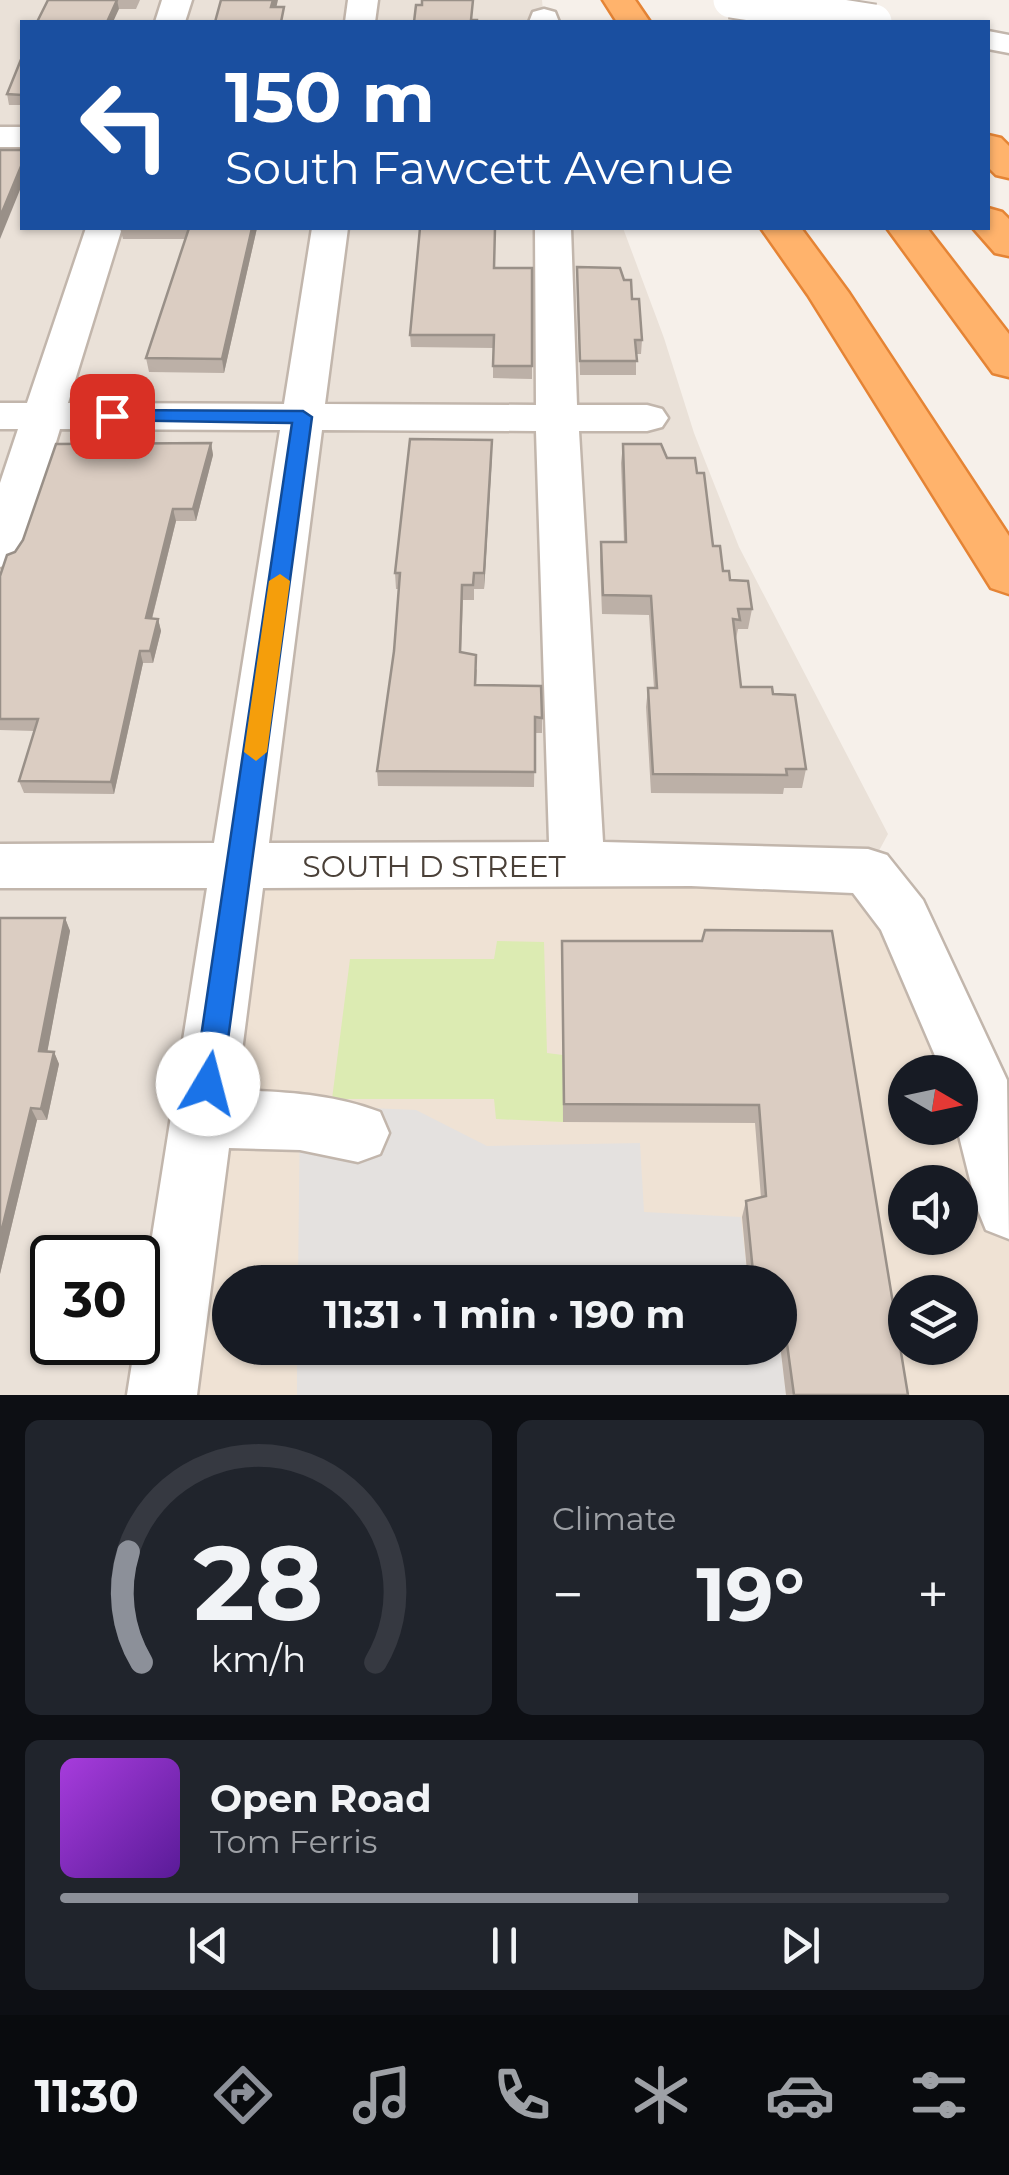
<!DOCTYPE html>
<html lang="en">
<head>
<meta charset="utf-8">
<style>
	body { margin:0; font-family:Montserrat,sans-serif; background:#20242c; color:#f1f3f6; height:100vh; display:flex; flex-direction:column; font-size:38px; white-space:nowrap }
	* { box-sizing:border-box; margin:0 }
	p { font-size:32px; color:#9ea1a6 }
	.icon { flex:none; width:55px; height:55px; fill:none; stroke:currentColor; stroke-width:2; stroke-linecap:round; stroke-linejoin:round }
	.map { position:relative; height:1395px; overflow:hidden }
	.drawer { display:flex; flex-direction:column; gap:25px; padding:25px; background:#0d0f14; flex:1 }
	.drawer>* { flex:none }
	.hud { position:absolute; left:20px; top:20px; width:970px; height:210px; border-radius:0px; box-shadow:0 2px 8px #0004; background:#1a4fa0; color:#fff; overflow:hidden }
	.needle { width:65px; rotate:99deg }
	.buttons { position:absolute; left:888px; top:1055px; display:grid; gap:20px }
	.buttons a { display:grid; place-items:center; width:90px; height:90px; border-radius:50%; background:#171b24; box-shadow:0 2px 8px #0004; font-size:50px }
	.speed { position:absolute; left:30px; top:1235px; display:flex; gap:20px; font-size:50px; font-weight:700; text-align:center }
	.speed>* { display:grid; place-content:center; width:130px; height:130px; border-radius:50%; background:#171b24; box-shadow:0 2px 8px #0004; line-height:1 }
	.speed .limit { border:5px solid #111; border-radius:15px; background:#fff; color:#111 }
	.pin { position:absolute; display:grid; place-items:center; width:85px; height:85px; color:#fff; margin:-42px; border-radius:20px; box-shadow:0 5px 15px #0006 }
	.me { position:absolute; width:110px; margin:-55px; rotate:8deg; stroke-linejoin:round; filter:drop-shadow(0 0 8px #0008) }
	.turn { display:flex; align-items:center; gap:35px; height:210px; padding:0 40px; font-size:45px }
	.turn .icon { width:130px; height:130px; stroke-width:2.5 }
	.turn b { display:block; font-size:70px; line-height:85px }
	.big { font-size:75px; font-weight:700; line-height:1.1 }
	.drawer .widget { flex:1; display:flex; flex-direction:column; justify-content:center; gap:15px; min-width:0; padding:0 35px; border-radius:15px; background:#20242c }
	.drawer .dial { align-items:center; gap:0 }
	.dial svg { height:260px; overflow:visible; fill:none; stroke:#363941; stroke-width:7; stroke-linecap:round; text-anchor:middle }
	.dial text { fill:#f1f3f6; stroke:none }
	.song { display:flex; align-items:center; gap:30px }
	.cover { width:120px; height:120px; border-radius:15px; background:linear-gradient(135deg,hsl(280 70% 55%),hsl(270 70% 35%)) }
	.played { height:10px; border-radius:5px; background:linear-gradient(90deg,#8c9099 65%,#363941 65%) }
	.keys { display:flex; justify-content:space-around; direction:ltr }
	.heat { display:flex; justify-content:space-between; align-items:center; font-size:55px; direction:ltr }
	.drawer .tiles { flex:1; display:grid; gap:25px; grid-template-columns:1fr 1fr }
	.widget:last-child { grid-column:span 2 }
	.trip { position:absolute; left:212px; top:1265px; width:585px; height:100px; border-radius:50px; background:#171b24; box-shadow:0 2px 8px #0004; font-weight:700; line-height:100px; text-align:center }
	.tabs { display:flex; height:160px; justify-content:space-around; align-items:center; background:#090b0e; color:#9ea1a6 }
	.tabs .icon { width:70px; height:70px }
	.tabs .active { color:#8c9099 }
	.tabs b { font-size:45px; color:#f1f3f6 }
	.map>svg:first-child { display:block }
	.residential { fill:#eae1d8; fill-rule:evenodd }
	.education { fill:#efe2d4; fill-rule:evenodd }
	.green { fill:#dcebb2 }
	.parking { fill:#e4e1df }
	.lines { fill:none; stroke-linecap:round; stroke-linejoin:round }
	.minor-casing { stroke:#c2b6ac; stroke-width:5 }
	.highway-casing { stroke:#e58435; stroke-width:5 }
	.minor { fill:#fff; fill-rule:evenodd }
	.highway { fill:#ffb36c; fill-rule:evenodd }
	.minor-bridge-casing { stroke:#c2b6ac; stroke-width:39; stroke-linecap:butt }
	.minor-bridge { stroke:#fff; stroke-width:35 }
	.wall { fill:#bcb0a7 }
	.shaded-wall { fill:#999088 }
	.building { fill:#dbcdc2; stroke:#999088; stroke-width:2.5 }
	.route { fill:#1a73e8; stroke:#114b97; stroke-width:2.5 }
	.slow { fill:#f59e0b }
	.labels { text-anchor:middle; stroke-width:8; stroke-linejoin:round; paint-order:stroke }
	.street-label { font-size:30px; fill:#4a4038; stroke:#fff }
</style>
</head>
<body>
<div class="map">
<svg width="1009" height="1395" viewBox="0 0 1009 1395">
	<rect width="100%" height="100%" fill="#f6f0ea"/>
	<path class="residential" d="M0,0H542L544,22H22V228H623L664,338L694,433L739,547L888,834L868,871L240,867L162,1395H0ZM52,1258H138V1342H52Z"/>
	<path class="education" d="M240,866L868,871L976,1080L1009,1208V1395H162ZM905,1072H960V1128H905ZM905,1182H960V1238H905ZM230,1282H780V1348H230ZM905,1292H960V1348H905Z"/>
	<path class="green" d="M497,941L544,942L547,1053L563,1055V1122L496,1119L494,1099H332L350,959H494Z"/>
	<g class="parking">
		<path d="M300,1105L416,1110L487,1146L640,1143L644,1212L741,1217L748,1282H298Z"/>
		<path d="M780,1344L786,1395H297V1348H780Z"/>
	</g>
	<g class="lines">
		<g class="minor-casing">
			<g id="minor">
				<path d="M162,0H192L185,22H155Z"/>
				<path d="M348,0H378L375,22H345Z"/>
				<path d="M544,9L555,12L559,22H529L533,12Z"/>
				<path d="M988,31L1009,35V53L988,49Z"/>
				<rect x="0" y="127" width="22" height="20"/>
				<path d="M86,228H122L68,403L284,404L312,228H348L325,404L536,405L535,228H571L577,405H647L662,409L668,418L662,427L647,431H579L603,842L868,849L887,855L923,900L1007,1080L1009,1239L986,1230L977,1208L957,1128L960,1072H942L881,930L853,893L691,886L263,888L237,1090C286,1092 333,1094 380,1112L389,1133L380,1154L358,1162L300,1150L229,1148L197,1395H127L207,888H0V844L214,843L280,430L60,429L23,551L16,562L0,567V483L18,429H0V403H27ZM322,430L536,431L549,842L269,843Z"/>
			</g>
		</g>
		<g class="highway-casing">
			<g id="highway">
				<path d="M603,0H635L650,22H617Z"/>
				<path d="M988,135L1001,138L1009,146V178L996,175L988,167Z"/>
				<path d="M988,208L1002,212L1009,219V256L995,253L973,228H988Z"/>
				<path d="M761,228H801L849,293L1009,536V594L991,588L808,295Z"/>
				<path d="M887,228H927L1009,334V377L993,373Z"/>
			</g>
		</g>
		<use href="#minor" class="minor"/>
		<use href="#highway" class="highway"/>
		<g class="minor-bridge-casing">
			<path id="minor-bridge" d="M731,0L874,22"/>
		</g>
		<use href="#minor-bridge" class="minor-bridge"/>
	</g>
	<g class="wall">
		<path d="M48,0H140L136,9H119Z"/>
		<path d="M22,57V105H9L7,94Z"/>
		<path d="M120,228H257L224,373L149,372L146,358L186,239H123Z"/>
		<path d="M577,267L632,299L642,340L641,354H636V375H580Z"/>
		<path d="M495,268L532,366V379L493,378V348L411,347L410,335Z"/>
		<path d="M492,440L484,589H474V600H463L461,652L477,670L476,685L542,718V733H535L534,787L378,786L377,771L394,651L399,589H396L395,573Z"/>
		<path d="M211,443L213,455L196,521H176L152,619H158L161,631L153,663H143L114,794L24,793L19,781L34,731L0,730V576L15,552Z"/>
		<path d="M623,444L667,458L697,473L713,546L723,571L752,609L748,629H738L736,639H735L741,687L773,694L806,769L802,788H784L783,794L651,793L646,707L648,688H654L649,615L602,614L600,561L601,542H624L621,463Z"/>
		<path d="M0,918H65L70,931L47,1052H54L59,1064L47,1120H37L0,1274Z"/>
		<path d="M562,941H702L908,1395H786L780,1344V1282H748L742,1217L746,1201L761,1198L755,1123L563,1122Z"/>
	</g>
	<g class="shaded-wall">
		<path d="M117,0L119,9L113,22H107Z"/>
		<path d="M273,0H278L273,22L271,7Z"/>
		<path d="M22,164V185L0,239V217Z"/>
		<path d="M252,228H257L224,373L222,359Z"/>
		<path d="M492,440V456L484,589V573Z"/>
		<path d="M211,443L213,455L196,521L193,509Z"/>
		<path d="M173,509L176,521L149,630L146,618Z"/>
		<path d="M158,619L161,631L153,663L150,651Z"/>
		<path d="M140,651L143,663L114,794L111,782Z"/>
		<path d="M65,918L70,931L45,1064L39,1051Z"/>
		<path d="M54,1052L59,1064L47,1120L41,1109Z"/>
		<path d="M31,1108L37,1120L0,1274V1237Z"/>
	</g>
	<g class="building">
		<path d="M48,0H117L107,22H37Z"/>
		<path d="M221,0H273L271,7H284L281,22H215Z"/>
		<path d="M422,0H473L471,20H477V22H414L416,5H422Z"/>
		<path d="M22,57V95L7,94Z"/>
		<path d="M0,150H22V164L0,217Z"/>
		<path d="M189,228H252L222,359L146,358Z"/>
		<path d="M420,228H495L494,268H532V366H493L494,335H410Z"/>
		<path d="M577,267L620,268L624,280H631L632,299H639L642,340H635L637,361H580Z"/>
		<path d="M410,439L492,440L484,573H474L473,585H462L460,652L476,655L475,685L541,686L542,718L535,717V772L377,771L394,651L400,573H395Z"/>
		<path d="M211,443L193,509H173L146,618L158,619L150,651H140L111,782L19,781L38,719H0V576L7,555L15,552L23,540L56,444Z"/>
		<path d="M623,444H661L667,458H695L697,473H704L713,546H720L723,571H729L730,580L748,581L752,609H738L740,620L733,619L741,687H772L773,694L795,695L806,769H786L787,775L653,774L648,688H657L651,596L603,595L601,542H626Z"/>
		<path d="M0,918H65L39,1051L54,1052L41,1109L31,1108L0,1237Z"/>
		<path d="M705,930L832,931L908,1395H794L782,1307H780V1282H754L746,1201L766,1196L759,1105L564,1104L562,941H702Z"/>
	</g>
	<path class="route" d="M112,410L303,411L312,417L222,1084L218,1092L208,1096L198,1092L194,1084L292,423L106,420V412Z"/>
	<path class="slow" d="M280,574L290,581L267,752L256,761L244,752L269,581Z"/>
	<g class="labels">
		<g class="street-label">
			<text x="434" y="877">SOUTH D STREET</text>
		</g>
	</g>
</svg>
<div class="buttons">
<a><svg class="needle" viewBox="-14 -14 28 28"><path d="M0-13l5 13h-10z" fill="#e53935"/><path d="M0 13l5-13h-10z" fill="#9ea1a6"/></svg></a>
<a><svg class="icon" aria-label="sound" viewBox="0 0 24 24"><path d="M4 9h4l5-4v14l-5-4H4zM17 9q2 3 0 6"/></svg></a>
<a><svg class="icon" aria-label="layers" viewBox="0 0 24 24"><path d="M12 4l9 5-9 5-9-5zM3 14l9 5 9-5"/></svg></a>
</div>
<div class="speed"><div class="limit">30</div></div>
<div class="pin" style="left:112px;top:416px;background:#d93025"><svg class="icon" aria-label="arrive" viewBox="0 0 24 24"><path d="M6 21V4h12l-3 4 3 4H6"/></svg></div>
<svg class="me" style="left:208px;top:1084px" viewBox="-20 -20 40 40"><circle r="19" fill="#fff"/><path d="M0-13L10 11 0 6-10 11z" fill="#1a73e8"/></svg>
<div class="trip">11:31 · 1 min · 190 m</div>
<div class="hud">
<div class="turn"><svg class="icon" aria-label="left" viewBox="0 0 24 24"><path d="M17 20v-9H6M10 6l-5 5 5 5"/></svg><div><b>150 m</b>South Fawcett Avenue</div></div>
</div>
</div>
<section class="drawer">
<div class="tiles">
<div class="widget dial"><svg viewBox="0 0 100 80">
<path d="M14 69A42 42 0 1 1 86 69"/>
<path d="M14 69A42 42 0 0 1 10 35" stroke="#8c9099"/>
<text x="50" y="56" font-size="32" font-weight="700">28</text>
<text x="50" y="72" font-size="11">km/h</text>
</svg></div>
<div class="widget"><p>Climate</p>
<div class="heat"><a>−</a><b class="big">19°</b><a>+</a></div>
</div>
<div class="widget">
<div class="song"><i class="cover"></i><div><b>Open Road</b><p>Tom Ferris</p></div></div>
<div class="played"></div>
<div class="keys"><svg class="icon" aria-label="previous" viewBox="0 0 24 24"><path d="M18 5L8 12l10 7zM5 5v14"/></svg><svg class="icon" aria-label="pause" viewBox="0 0 24 24"><path d="M8 5v14M16 5v14"/></svg><svg class="icon" aria-label="next" viewBox="0 0 24 24"><path d="M6 5l10 7-10 7zM19 5v14"/></svg></div>
</div>
</div>
</section>
<nav class="tabs">
<b>11:30</b>
<svg class="icon active" aria-label="directions" viewBox="0 0 24 24"><path d="M12 3l9 9-9 9-9-9zM9 14v-3h6M13 9l2 2-2 2"/></svg>
<svg class="icon" aria-label="music" viewBox="0 0 24 24"><path d="M9 18V5l10-2v13"/><circle cx="6" cy="18" r="3"/><circle cx="16" cy="16" r="3"/></svg>
<svg class="icon" aria-label="phone" viewBox="0 0 24 24"><path d="M5 4h4l2 5-3 2q2 4 5 5l2-3 5 2v4C11 20 4 13 5 4z"/></svg>
<svg class="icon" aria-label="climate" viewBox="0 0 24 24"><path d="M12 3v18M4 7l16 10M4 17L20 7"/></svg>
<svg class="icon" aria-label="car" viewBox="0 0 24 24"><path d="M5 17H2v-5l4-1 3-4h7l3 4 3 1v5h-3M9 17h6M6 11h13"/><circle cx="7" cy="17" r="2"/><circle cx="17" cy="17" r="2"/></svg>
<svg class="icon" aria-label="filters" viewBox="0 0 24 24"><path d="M4 7h16M4 17h16"/><circle cx="9" cy="7" r="2"/><circle cx="15" cy="17" r="2"/></svg>
</nav>
</body>
</html>
